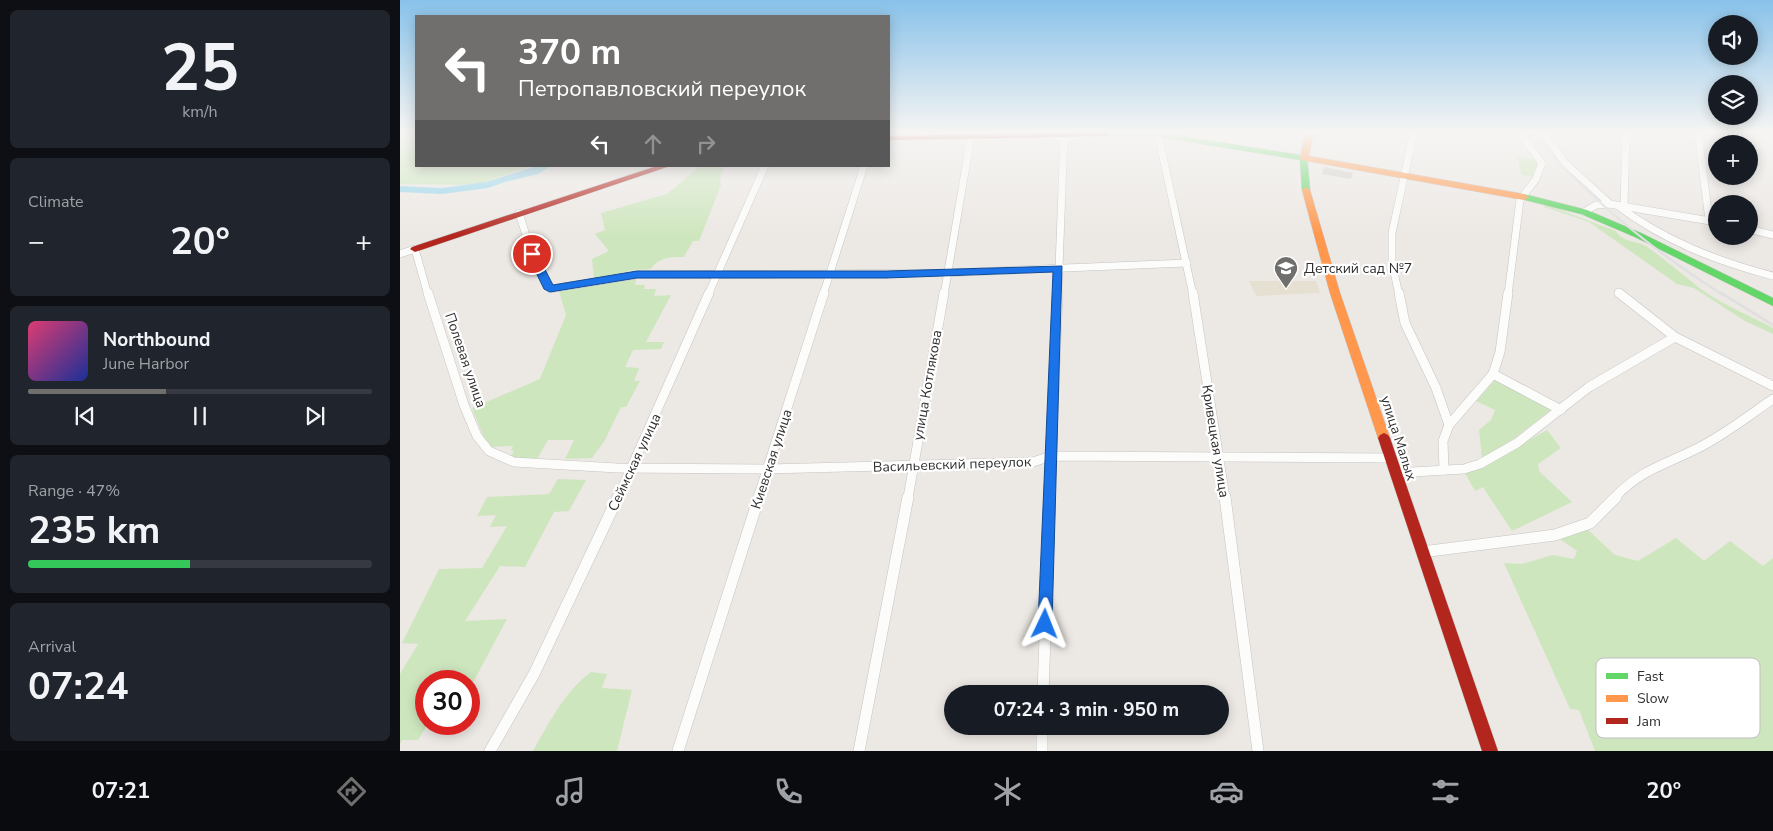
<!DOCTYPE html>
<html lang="en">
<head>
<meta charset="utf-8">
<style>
	body { margin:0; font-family:"Nunito Sans",sans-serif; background:#20242c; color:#f1f3f6; height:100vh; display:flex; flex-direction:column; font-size:19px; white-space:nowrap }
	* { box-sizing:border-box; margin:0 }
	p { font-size:16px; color:#9ea1a6 }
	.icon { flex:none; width:28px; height:28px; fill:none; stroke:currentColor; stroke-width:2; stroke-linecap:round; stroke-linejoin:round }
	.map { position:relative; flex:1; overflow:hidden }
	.details { display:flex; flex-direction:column; gap:10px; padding:10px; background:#0d0f14; width:400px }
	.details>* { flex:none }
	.top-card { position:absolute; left:15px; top:15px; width:475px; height:152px; border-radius:0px; box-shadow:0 2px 12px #0003; background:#706f6e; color:#fff; overflow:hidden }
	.tools { position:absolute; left:1308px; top:15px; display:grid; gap:10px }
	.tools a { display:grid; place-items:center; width:50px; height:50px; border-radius:50%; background:#171b24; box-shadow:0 2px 12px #0003; font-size:25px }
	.speed { position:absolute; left:15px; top:670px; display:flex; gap:10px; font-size:25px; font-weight:700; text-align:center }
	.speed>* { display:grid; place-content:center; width:65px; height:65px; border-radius:50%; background:#171b24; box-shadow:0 2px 12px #0003; line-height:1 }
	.speed .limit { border:8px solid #d22; background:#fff; color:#111 }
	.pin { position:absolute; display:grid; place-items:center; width:42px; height:42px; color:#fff; margin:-21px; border:2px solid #fff; border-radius:50%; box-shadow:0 1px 5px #0007 }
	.me { position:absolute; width:55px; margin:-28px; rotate:2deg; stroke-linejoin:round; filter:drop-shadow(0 0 4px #0008) }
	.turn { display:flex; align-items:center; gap:18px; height:105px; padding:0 20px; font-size:22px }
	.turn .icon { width:65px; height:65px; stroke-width:2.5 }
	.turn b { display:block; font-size:35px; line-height:42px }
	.lanes { display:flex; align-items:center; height:48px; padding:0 20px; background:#0003; justify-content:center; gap:25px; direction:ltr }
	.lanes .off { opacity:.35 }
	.big { font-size:38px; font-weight:700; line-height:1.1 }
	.details .widget { flex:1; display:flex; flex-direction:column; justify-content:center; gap:8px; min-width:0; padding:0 18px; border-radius:8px; background:#20242c }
	.details .dial { align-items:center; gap:0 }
	.dial b { font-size:65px; line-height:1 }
	.song { display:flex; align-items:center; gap:15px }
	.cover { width:60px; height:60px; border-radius:8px; background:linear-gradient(135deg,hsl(340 70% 55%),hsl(230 70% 35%)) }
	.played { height:5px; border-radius:2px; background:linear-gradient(90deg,#706f6e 40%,#363941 40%) }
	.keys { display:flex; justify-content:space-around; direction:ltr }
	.heat { display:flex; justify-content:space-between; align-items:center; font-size:28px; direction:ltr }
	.charge { height:8px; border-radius:4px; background:linear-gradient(90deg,#34c759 47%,#363941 0) }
	.trip { position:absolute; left:544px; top:685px; width:285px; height:50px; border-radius:25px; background:#171b24; box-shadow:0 2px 12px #0003; font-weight:700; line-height:50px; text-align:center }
	.tabs { display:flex; height:80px; justify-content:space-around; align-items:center; background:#090b0e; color:#9ea1a6 }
	.tabs .icon { width:35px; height:35px }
	.tabs .active { color:#706f6e }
	.tabs b { font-size:22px; color:#f1f3f6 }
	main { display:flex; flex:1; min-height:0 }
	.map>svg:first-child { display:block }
	.education { fill:#e6e0d3 }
	.green { fill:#cee6be }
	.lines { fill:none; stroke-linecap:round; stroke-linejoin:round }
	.river { fill:#99d6ec; fill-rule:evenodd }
	.building { fill:#d1cecb }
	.street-far2-casing { stroke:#c5c4c5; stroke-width:8 }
	.street-far1-casing { stroke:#c5c4c5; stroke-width:10 }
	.street-casing { stroke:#c5c4c5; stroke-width:12 }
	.fast-casing { stroke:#c5c4c5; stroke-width:1 }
	.slow-casing { stroke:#c5c4c5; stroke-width:1 }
	.jam-casing { stroke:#c5c4c5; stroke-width:1 }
	.street-far2 { stroke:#fcfcfb; stroke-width:7 }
	.street-far1 { stroke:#fcfcfb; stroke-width:9 }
	.street { stroke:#fcfcfb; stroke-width:11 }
	.fast { fill:#63d668; fill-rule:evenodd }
	.slow { fill:#ff974d; fill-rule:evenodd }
	.jam { fill:#b3261e; fill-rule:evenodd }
	.rail-far1 { stroke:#dfdfe1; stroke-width:2 }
	.rail { stroke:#dfdfe1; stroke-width:2.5 }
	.route { fill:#1a73e8; stroke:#114b97 }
	.labels { text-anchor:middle; stroke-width:4.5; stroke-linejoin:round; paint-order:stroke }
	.poi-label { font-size:14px; fill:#2e2e2e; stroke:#fff; text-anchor:start }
	.street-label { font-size:14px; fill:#2e2e2e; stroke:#fff }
	.key { fill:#fff; stroke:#c0c0c0; stroke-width:1 }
	.key-label { font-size:14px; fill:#2e2e2e }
</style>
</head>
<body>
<main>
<section class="details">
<div class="widget dial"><b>25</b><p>km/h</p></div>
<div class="widget"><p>Climate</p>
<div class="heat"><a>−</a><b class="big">20°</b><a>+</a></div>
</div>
<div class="widget">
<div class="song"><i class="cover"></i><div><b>Northbound</b><p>June Harbor</p></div></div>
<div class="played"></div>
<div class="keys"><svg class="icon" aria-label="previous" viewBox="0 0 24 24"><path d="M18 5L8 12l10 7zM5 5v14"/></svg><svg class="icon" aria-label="pause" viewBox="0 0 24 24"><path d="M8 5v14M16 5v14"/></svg><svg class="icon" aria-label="next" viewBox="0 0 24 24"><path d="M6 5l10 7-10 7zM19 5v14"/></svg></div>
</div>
<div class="widget"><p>Range · 47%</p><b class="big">235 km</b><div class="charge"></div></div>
<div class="widget"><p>Arrival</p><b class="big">07:24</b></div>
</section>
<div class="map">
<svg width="1373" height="751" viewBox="0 0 1373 751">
	<rect width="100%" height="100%" fill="#ece8e4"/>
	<path class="education" d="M849,281H916L920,293L856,296Z"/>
	<g class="green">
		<path d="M0,131H16V166H131L79,184L57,185L0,184Z"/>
		<path d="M1118,157L1135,159L1138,163L1136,176L1121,175Z"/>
		<path d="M300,166H325L320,177L321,185L299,241H293L284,257C271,257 259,257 251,269L234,270L194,279L192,259L209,251L195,234L205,230L201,213L267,194Z"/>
		<path d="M1145,204L1216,231C1221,242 1237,241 1246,246C1262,257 1277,270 1292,282C1315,302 1347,314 1373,328V334L1345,321L1294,288L1277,284L1189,222L1144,207Z"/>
		<path d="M236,280L235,285H245L244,289H256L254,296L271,295L246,342H264L261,349L233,350L225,367L239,368L234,381H240L226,407H221L205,440L192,458L165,459L174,440H148L137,459H109L114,451L111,450L113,446L88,447L72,408L140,379L166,315L159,291L210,281Z"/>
		<path d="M1097,378L1152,409L1112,440L1082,458L1079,430L1091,420L1095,410L1076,401Z"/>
		<path d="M1147,430L1161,448L1138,464L1139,471L1172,502L1112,531L1083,487L1075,491L1065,473L1090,462Z"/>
		<path d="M158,479L186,480L169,511L154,512L125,567L100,566L65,621L107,619L69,690V681H26V724H28L18,740H2L0,744V674L18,644L2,643L39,569L82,568L107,526L90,527L96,515L77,516L87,497L149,494Z"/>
		<path d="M1187,529L1215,555L1238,561L1276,538L1304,561L1330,541L1363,566L1373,558V751H1195L1179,710L1170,709L1104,563L1122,564L1152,555L1174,559L1177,551L1157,537Z"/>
		<path d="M191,672L207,674L202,688L232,690L217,751H133C149,723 165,691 191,672Z"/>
	</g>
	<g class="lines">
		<path class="river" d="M137,166H151L138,174L105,182L88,188L42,194L0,192V186L42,188L86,182Z"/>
	</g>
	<path class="building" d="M924,167L953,173L951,179L922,174Z"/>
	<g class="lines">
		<g class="street-far2-casing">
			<g id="street-far2">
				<path d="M658,131L655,136L664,139L688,134"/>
				<path d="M1142,131L1165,163L1210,204"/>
				<path d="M1298,131L1309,220"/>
				<path d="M489,134L490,131"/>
				<path d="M758,134L793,295"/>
				<path d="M1218,206C1265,241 1316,261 1373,276"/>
				<path d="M1224,207L1226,131"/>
				<path d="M1184,212L1196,205L1210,204L1316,222"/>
				<path d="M119,213L132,254L150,289L237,275L546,273L787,263"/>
				<path d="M1349,229L1373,235"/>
				<path d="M0,254L15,249L28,295"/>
				<path d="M1219,293L1221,295"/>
				<path d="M308,295L365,166"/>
				<path d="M423,295L464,166"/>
				<path d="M544,295L571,136"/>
				<path d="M658,295L664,134"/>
				<path d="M999,295L992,263V233L1014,131"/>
				<path d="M1108,295L1120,200L1136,179L1142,163L1118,131"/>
			</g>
		</g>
		<g class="street-far1-casing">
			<g id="street-far1">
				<path d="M28,293L64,405L77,436L89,451L114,462L217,468L368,469L633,462L651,456L990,458"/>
				<path d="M793,293L825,498"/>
				<path d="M999,293L1005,323L1036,388L1049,425"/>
				<path d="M1219,293L1275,337L1373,386"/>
				<path d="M1093,374L1161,410"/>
				<path d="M1044,470L1043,441L1049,425L1093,374L1100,352L1108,293"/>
				<path d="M995,473L1064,469L1080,464L1117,443L1189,387L1275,337"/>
				<path d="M218,498L309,293"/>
				<path d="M358,498L424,293"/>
				<path d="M508,498L544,293"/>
				<path d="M650,498L658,293"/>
				<path d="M1214,498C1242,469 1262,466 1296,449C1323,436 1348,416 1373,399"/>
			</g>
		</g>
		<g class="street-casing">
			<g id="street">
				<path d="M825,497L858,751"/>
				<path d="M1022,552L1155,535L1190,523L1216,497"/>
				<path d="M643,694L650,497"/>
				<path d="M642,726V751"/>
				<path d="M90,751L134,674L218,497"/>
				<path d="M278,751L359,497"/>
				<path d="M459,751L508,497"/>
			</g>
		</g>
		<g class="fast-casing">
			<g id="fast">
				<path d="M749,131L907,156L910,190L906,193L902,190L900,160L748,135L705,136L701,134L705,132Z"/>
				<path d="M1124,194L1187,210L1241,233L1373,298V306L1235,237L1181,214L1121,199V195Z"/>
			</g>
		</g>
		<g class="slow-casing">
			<g id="slow">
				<path d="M906,131H914L909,156L1124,194L1129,197L1124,200L901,160L900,158Z"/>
				<path d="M906,187L910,190L940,293L990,438L988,441L984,443L980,441L978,438L930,293L902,190Z"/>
			</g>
		</g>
		<g class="jam-casing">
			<g id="jam">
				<path d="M705,132L709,134L708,136L489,140V136Z"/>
				<path d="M257,166H270L18,251L15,252L10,249L12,247Z"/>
				<path d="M984,433L988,435L990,438L1098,751H1082L978,438L980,435Z"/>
			</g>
		</g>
		<use href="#street-far2" class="street-far2"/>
		<use href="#street-far1" class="street-far1"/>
		<use href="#street" class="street"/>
		<use href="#fast" class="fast"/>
		<use href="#slow" class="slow"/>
		<use href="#jam" class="jam"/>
		<path class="rail-far1" d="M1130,131C1186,196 1250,249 1323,295"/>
		<path class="rail" d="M1321,293L1373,325"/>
	</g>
	<linearGradient id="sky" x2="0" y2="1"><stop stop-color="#88c2ea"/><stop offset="0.56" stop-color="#f6f5f3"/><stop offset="1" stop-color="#f6f5f3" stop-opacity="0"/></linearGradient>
	<rect width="1373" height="236" fill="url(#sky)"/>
	<path class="route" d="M132,250L137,254L153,285L237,271H486L662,266L652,624L650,629L645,631L640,629L638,624L653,272L486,278H237L150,292L144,289L127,254Z"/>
	<defs>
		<g id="school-pin" transform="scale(1.25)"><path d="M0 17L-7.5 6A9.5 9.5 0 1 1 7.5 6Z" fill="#706f6e" stroke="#fff"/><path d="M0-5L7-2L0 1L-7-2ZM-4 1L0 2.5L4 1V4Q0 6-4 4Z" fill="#fff"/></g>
	</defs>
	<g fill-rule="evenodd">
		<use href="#school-pin" x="886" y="268"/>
	</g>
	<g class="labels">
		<g class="poi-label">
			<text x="904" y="273">Детский сад №7</text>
		</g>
		<g class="street-label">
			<text transform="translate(66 360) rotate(71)" y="5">Полевая улица</text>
			<text transform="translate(527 385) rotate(-80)" y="5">улица Котлякова</text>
			<text transform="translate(999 438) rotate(72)" y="5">улица Малых</text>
			<text transform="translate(816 441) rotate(81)" y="5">Кривецкая улица</text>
			<text transform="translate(371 459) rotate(-72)" y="5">Киевская улица</text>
			<text transform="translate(234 462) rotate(-65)" y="5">Сеймская улица</text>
			<text transform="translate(552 464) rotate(-2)" y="5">Васильевский переулок</text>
		</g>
	</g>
	<rect x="1196" y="658" width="164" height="80" rx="8" class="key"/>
	<rect x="1206" y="673" width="22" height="6" fill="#63d668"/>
	<rect x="1206" y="695" width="22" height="7" fill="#ff974d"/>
	<rect x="1206" y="718" width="22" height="6" fill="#b3261e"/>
	<g class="key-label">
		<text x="1237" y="681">Fast</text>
		<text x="1237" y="703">Slow</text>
		<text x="1237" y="726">Jam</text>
	</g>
</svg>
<div class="tools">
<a><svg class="icon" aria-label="sound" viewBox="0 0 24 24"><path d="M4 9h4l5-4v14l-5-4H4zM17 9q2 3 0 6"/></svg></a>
<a><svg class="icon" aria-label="layers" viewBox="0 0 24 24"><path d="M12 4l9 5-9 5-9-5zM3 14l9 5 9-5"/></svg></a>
<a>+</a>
<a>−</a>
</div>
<div class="speed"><div class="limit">30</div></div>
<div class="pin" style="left:132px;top:254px;background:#d93025"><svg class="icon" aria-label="arrive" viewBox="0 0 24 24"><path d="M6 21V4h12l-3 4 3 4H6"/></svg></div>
<svg class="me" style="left:645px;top:624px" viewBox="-20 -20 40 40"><path d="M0-17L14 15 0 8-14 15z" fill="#1a73e8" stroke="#fff" stroke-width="4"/></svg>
<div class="trip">07:24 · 3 min · 950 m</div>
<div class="top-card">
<div class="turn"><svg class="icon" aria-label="left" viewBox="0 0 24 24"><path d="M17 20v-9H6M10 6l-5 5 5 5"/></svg><div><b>370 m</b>Петропавловский переулок</div></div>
<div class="lanes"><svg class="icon" aria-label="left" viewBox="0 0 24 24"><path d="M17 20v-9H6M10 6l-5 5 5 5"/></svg><svg class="icon off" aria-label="ahead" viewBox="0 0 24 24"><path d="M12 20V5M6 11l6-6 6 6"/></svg><svg class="icon off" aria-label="right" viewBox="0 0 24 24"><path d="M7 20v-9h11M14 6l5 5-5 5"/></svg></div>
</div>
</div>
</main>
<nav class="tabs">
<b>07:21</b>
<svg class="icon active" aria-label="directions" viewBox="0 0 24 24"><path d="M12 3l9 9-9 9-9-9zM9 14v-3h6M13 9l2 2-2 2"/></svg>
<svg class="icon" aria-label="music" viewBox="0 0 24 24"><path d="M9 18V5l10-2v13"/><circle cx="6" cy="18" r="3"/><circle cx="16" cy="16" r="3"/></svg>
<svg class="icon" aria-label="phone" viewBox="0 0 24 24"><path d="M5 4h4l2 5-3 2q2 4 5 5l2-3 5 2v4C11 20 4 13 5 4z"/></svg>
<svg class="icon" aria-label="climate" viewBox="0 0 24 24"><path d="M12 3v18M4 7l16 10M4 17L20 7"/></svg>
<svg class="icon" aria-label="car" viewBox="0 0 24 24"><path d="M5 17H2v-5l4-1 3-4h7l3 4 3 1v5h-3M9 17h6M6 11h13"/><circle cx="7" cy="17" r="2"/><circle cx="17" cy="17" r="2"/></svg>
<svg class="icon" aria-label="filters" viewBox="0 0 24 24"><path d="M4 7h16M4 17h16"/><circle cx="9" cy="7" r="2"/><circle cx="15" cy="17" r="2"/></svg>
<b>20°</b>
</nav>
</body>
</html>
